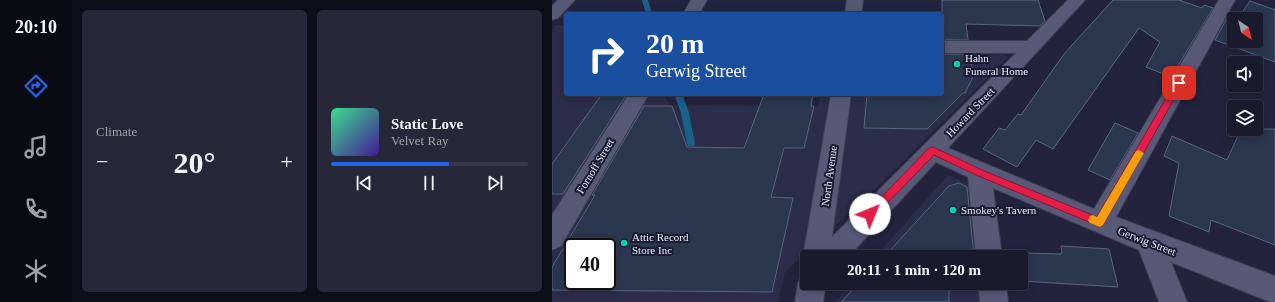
<!DOCTYPE html>
<html lang="en">
<head>
<meta charset="utf-8">
<style>
	body { margin:0; font-family:Georgia,serif; background:#27273a; color:#f1f3f6; height:100vh; display:flex; flex-direction:column; font-size:15px; white-space:nowrap }
	* { box-sizing:border-box; margin:0 }
	p { font-size:13px; color:#9fa1aa }
	.icon { flex:none; width:22px; height:22px; fill:none; stroke:currentColor; stroke-width:2; stroke-linecap:round; stroke-linejoin:round }
	.map { position:relative; flex:1; overflow:hidden }
	.side { display:flex; flex-direction:column; gap:10px; padding:10px; background:#0e0e19; width:480px }
	.side>* { flex:none }
	.hud { position:absolute; left:12px; top:12px; width:380px; height:84px; border-radius:4px; box-shadow:0 2px 10px #0003,0 0 0 1px #38384a; background:#1a4fa0; color:#fff; overflow:hidden }
	.needle { width:26px; rotate:145deg }
	.buttons { position:absolute; left:675px; top:12px; display:grid; gap:8px }
	.buttons a { display:grid; place-items:center; width:36px; height:36px; border-radius:4px; background:#1a1a2e; box-shadow:0 2px 10px #0003,0 0 0 1px #38384a; font-size:20px }
	.speed { position:absolute; left:12px; top:238px; display:flex; gap:8px; font-size:20px; font-weight:700; text-align:center }
	.speed>* { display:grid; place-content:center; width:52px; height:52px; border-radius:50%; background:#1a1a2e; box-shadow:0 2px 10px #0003,0 0 0 1px #38384a; line-height:1 }
	.speed .limit { border:2px solid #111; border-radius:6px; background:#fff; color:#111 }
	.pin { position:absolute; display:grid; place-items:center; width:34px; height:34px; color:#fff; margin:-17px; border-radius:8px; box-shadow:0 2px 6px #0006 }
	.me { position:absolute; width:44px; margin:-22px; rotate:45deg; stroke-linejoin:round; filter:drop-shadow(0 0 3px #0008) }
	.turn { display:flex; align-items:center; gap:14px; height:84px; padding:0 16px; font-size:18px }
	.turn .icon { width:52px; height:52px; stroke-width:2.5 }
	.turn b { display:block; font-size:28px; line-height:34px }
	.big { font-size:30px; font-weight:600; line-height:1.1 }
	.side .widget { flex:1; display:flex; flex-direction:column; justify-content:center; gap:6px; min-width:0; padding:0 14px; border-radius:6px; background:#27273a }
	.song { display:flex; align-items:center; gap:12px }
	.cover { width:48px; height:48px; border-radius:6px; background:linear-gradient(135deg,hsl(150 70% 55%),hsl(260 70% 35%)) }
	.played { height:4px; border-radius:2px; background:linear-gradient(90deg,#2563eb 60%,#38384a 60%) }
	.keys { display:flex; justify-content:space-around; direction:ltr }
	.heat { display:flex; justify-content:space-between; align-items:center; font-size:22px; direction:ltr }
	.side .tiles { flex:1; display:grid; gap:10px; grid-template-columns:repeat(2,1fr) }
	.trip { position:absolute; left:248px; top:250px; width:228px; height:40px; border-radius:4px; background:#1a1a2e; box-shadow:0 2px 10px #0003,0 0 0 1px #38384a; font-weight:600; line-height:40px; text-align:center }
	main { display:flex; flex:1; min-height:0 }
	.dock { display:flex; flex-direction:column; width:72px; justify-content:space-around; align-items:center; background:#0a0a12; color:#9fa1aa }
	.dock .icon { width:28px; height:28px }
	.dock .on { color:#2563eb }
	.dock b { font-size:18px; color:#f1f3f6 }
	.map>svg:first-child { display:block }
	.built { fill:#2c2c4b; fill-rule:evenodd }
	.lines { fill:none; stroke-linecap:round; stroke-linejoin:round }
	.stream { fill:#19618d; fill-rule:evenodd }
	.building { fill:#2a374f; stroke:#576681; fill-rule:evenodd }
	.minor-casing { stroke:#3e3d53; stroke-width:2 }
	.minor { fill:#585976; fill-rule:evenodd }
	.route { fill:#e11d48; stroke:#92132f }
	.slow { fill:#f59e0b }
	.poi-dot { fill:#00d5b7; stroke:#1a1a32; stroke-width:1.5 }
	.labels { text-anchor:middle; stroke-width:4; stroke-linejoin:round; paint-order:stroke }
	.poi-label { font-size:11px; fill:#eaebfc; stroke:#1a1a32; text-anchor:start }
	.street-label { font-size:11px; fill:#eaebfc; stroke:#1a1a32 }
</style>
</head>
<body>
<main>
<nav class="dock">
<b>20:10</b>
<svg class="icon on" aria-label="directions" viewBox="0 0 24 24"><path d="M12 3l9 9-9 9-9-9zM9 14v-3h6M13 9l2 2-2 2"/></svg>
<svg class="icon" aria-label="music" viewBox="0 0 24 24"><path d="M9 18V5l10-2v13"/><circle cx="6" cy="18" r="3"/><circle cx="16" cy="16" r="3"/></svg>
<svg class="icon" aria-label="phone" viewBox="0 0 24 24"><path d="M5 4h4l2 5-3 2q2 4 5 5l2-3 5 2v4C11 20 4 13 5 4z"/></svg>
<svg class="icon" aria-label="climate" viewBox="0 0 24 24"><path d="M12 3v18M4 7l16 10M4 17L20 7"/></svg>
</nav>
<section class="side">
<div class="tiles">
<div class="widget"><p>Climate</p>
<div class="heat"><a>−</a><b class="big">20°</b><a>+</a></div>
</div>
<div class="widget">
<div class="song"><i class="cover"></i><div><b>Static Love</b><p>Velvet Ray</p></div></div>
<div class="played"></div>
<div class="keys"><svg class="icon" aria-label="previous" viewBox="0 0 24 24"><path d="M18 5L8 12l10 7zM5 5v14"/></svg><svg class="icon" aria-label="pause" viewBox="0 0 24 24"><path d="M8 5v14M16 5v14"/></svg><svg class="icon" aria-label="next" viewBox="0 0 24 24"><path d="M6 5l10 7-10 7zM19 5v14"/></svg></div>
</div>
</div>
</section>
<div class="map">
<svg width="723" height="302" viewBox="0 0 723 302">
	<rect width="100%" height="100%" fill="#23233d"/>
	<g class="built">
		<path d="M4,25H14V94H112L118,105L266,106L269,94H390V55H452L456,57L321,191L233,272L226,302H0V30ZM21,247H55V281H21Z"/>
		<path d="M396,175L420,186L427,257H323Z"/>
		<path d="M300,283H430L432,302H283Z"/>
	</g>
	<g class="lines">
		<g class="stream">
			<path d="M90,0H96L100,14H94Z"/>
			<path d="M122,94H130L137,113L143,144L142,146H136L135,144L129,113Z"/>
		</g>
	</g>
	<g class="building">
		<path d="M390,0H486L493,21L488,26L414,24L416,40H390Z"/>
		<path d="M561,0H627L650,8L652,5L661,8L619,77L594,67L608,42L587,28L501,149L484,140L465,167L431,149L447,128L453,130L466,114L469,115L512,54Z"/>
		<path d="M698,1L723,10V62L663,40L677,14L687,17ZM682,19H704V41H682Z"/>
		<path d="M390,54H418L421,77L413,93H411L375,129L312,128L315,94H390Z"/>
		<path d="M50,94H75L11,194H0V164Z"/>
		<path d="M212,94H261L259,106H262L252,148H232L219,197L241,198L220,292L0,290V267L43,195H40L92,106H120L135,147L192,148ZM21,247H55V281H21Z"/>
		<path d="M563,123L586,133L558,180L536,170Z"/>
		<path d="M689,129H723V245L659,220L657,232L617,216L627,163L612,156L620,136L675,160Z"/>
		<path d="M407,183L415,187L422,257H332L397,186Z"/>
		<path d="M509,246L557,249L566,287L469,281V253L510,254Z"/>
		<path d="M307,283H397V302H289Z"/>
	</g>
	<g class="lines">
		<g class="minor-casing">
			<g id="minor">
				<path d="M6,0H23L6,18L0,20V6Z"/>
				<path d="M139,0H155L147,14H131Z"/>
				<path d="M295,0H311L309,14H293Z"/>
				<path d="M516,0H533L396,148L542,209L667,0H683L564,217L723,276V302H718L619,262L635,302H607L587,250L441,188L450,257H424L416,177L384,162L296,257H255V266L251,257L279,94H299L280,237L464,53H390V41H475Z"/>
				<path d="M77,94H97L9,246L0,250V215Z"/>
				<path d="M255,271V283H274L271,302H243L246,283L250,273Z"/>
				<path d="M426,283H454L456,302H428Z"/>
			</g>
		</g>
		<use href="#minor" class="minor"/>
	</g>
	<path class="route" d="M624,81H630L631,83L551,225L548,227L544,225L424,175L382,155L322,217L318,219L315,217L313,214L377,148L381,147L430,170L545,217Z"/>
	<path class="slow" d="M587,150L592,153L551,225L548,227L538,223L536,220L538,216L541,215L545,217L584,151Z"/>
	<g class="poi-dot">
		<circle cx="405" cy="64" r="4"/>
		<circle cx="401" cy="210" r="4"/>
		<circle cx="72" cy="243" r="4"/>
	</g>
	<g class="labels">
		<g class="poi-label">
			<text x="413" y="62">Hahn<tspan x="413" dy="13">Funeral Home</tspan></text>
			<text x="409" y="214">Smokey's Tavern</text>
			<text x="80" y="241">Attic Record<tspan x="80" dy="13">Store Inc</tspan></text>
		</g>
		<g class="street-label">
			<text transform="translate(418 112) rotate(-46)" y="4">Howard Street</text>
			<text transform="translate(43 166) rotate(-59)" y="4">Fornoff Street</text>
			<text transform="translate(277 176) rotate(-82)" y="4">North Avenue</text>
			<text transform="translate(595 241) rotate(21)" y="4">Gerwig Street</text>
		</g>
	</g>
</svg>
<div class="buttons">
<a><svg class="needle" viewBox="-14 -14 28 28"><path d="M0-13l5 13h-10z" fill="#e53935"/><path d="M0 13l5-13h-10z" fill="#9fa1aa"/></svg></a>
<a><svg class="icon" aria-label="sound" viewBox="0 0 24 24"><path d="M4 9h4l5-4v14l-5-4H4zM17 9q2 3 0 6"/></svg></a>
<a><svg class="icon" aria-label="layers" viewBox="0 0 24 24"><path d="M12 4l9 5-9 5-9-5zM3 14l9 5 9-5"/></svg></a>
</div>
<div class="speed"><div class="limit">40</div></div>
<div class="pin" style="left:627px;top:83px;background:#d93025"><svg class="icon" aria-label="arrive" viewBox="0 0 24 24"><path d="M6 21V4h12l-3 4 3 4H6"/></svg></div>
<svg class="me" style="left:318px;top:214px" viewBox="-20 -20 40 40"><circle r="19" fill="#fff"/><path d="M0-13L10 11 0 6-10 11z" fill="#e11d48"/></svg>
<div class="trip">20:11 · 1 min · 120 m</div>
<div class="hud">
<div class="turn"><svg class="icon" aria-label="right" viewBox="0 0 24 24"><path d="M7 20v-9h11M14 6l5 5-5 5"/></svg><div><b>20 m</b>Gerwig Street</div></div>
</div>
</div>
</main>
</body>
</html>
